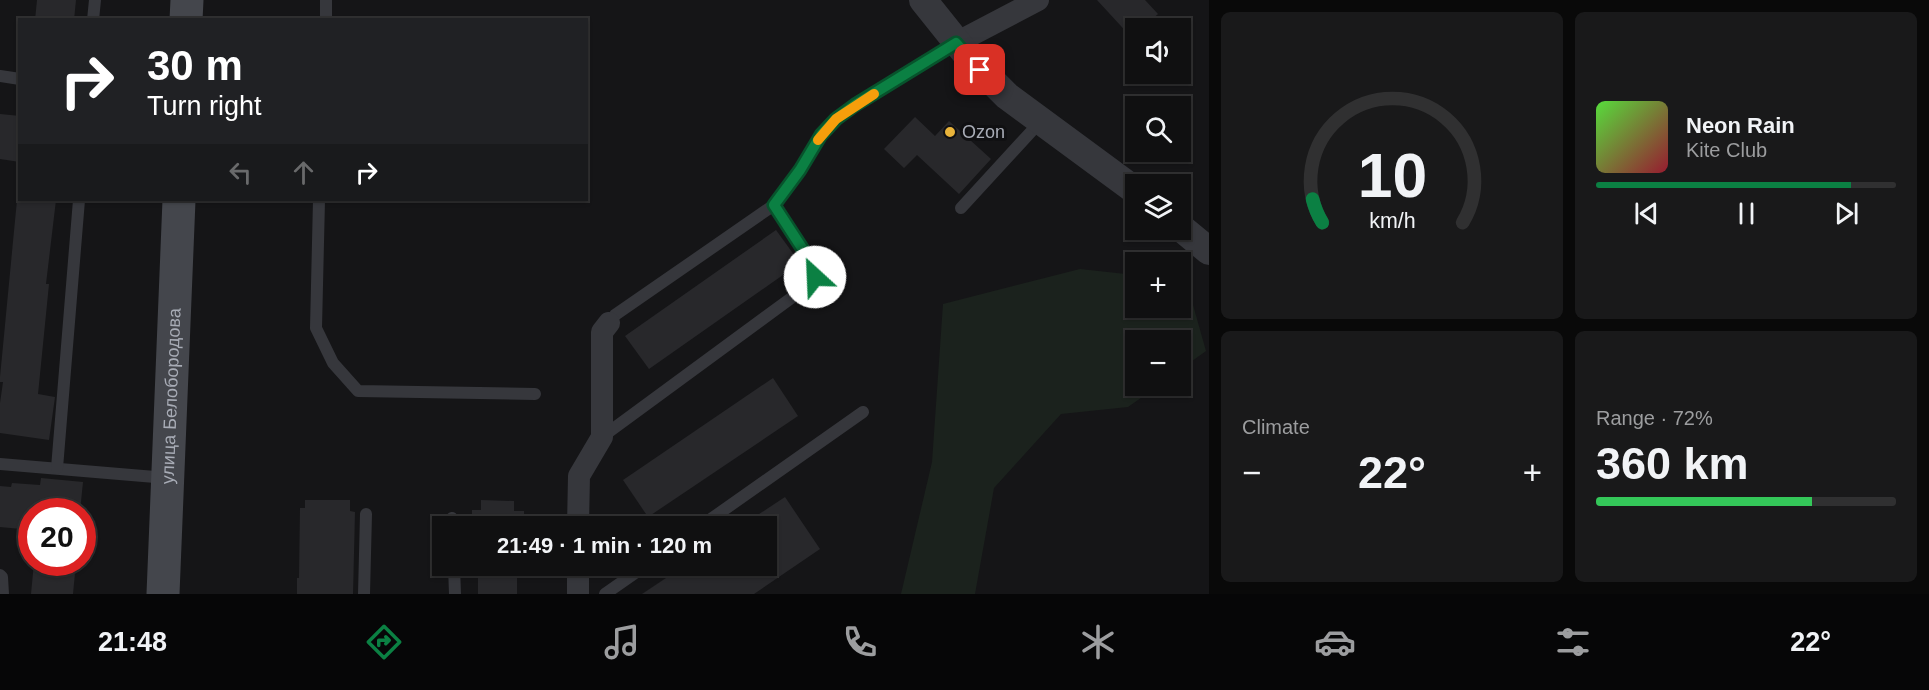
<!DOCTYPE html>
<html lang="en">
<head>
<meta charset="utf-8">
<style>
	body { margin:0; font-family:Arial,sans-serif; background:#19191a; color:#f1f3f6; height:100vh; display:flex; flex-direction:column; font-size:22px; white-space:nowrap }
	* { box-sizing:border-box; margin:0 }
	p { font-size:20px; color:#9c9d9f }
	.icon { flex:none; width:33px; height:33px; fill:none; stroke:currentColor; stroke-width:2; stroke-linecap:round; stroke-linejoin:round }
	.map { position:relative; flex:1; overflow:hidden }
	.drawer { display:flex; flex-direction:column; gap:12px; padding:12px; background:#090909; width:720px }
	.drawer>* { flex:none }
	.banner { position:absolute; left:18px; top:18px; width:570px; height:183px; border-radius:0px; box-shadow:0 2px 4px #0004,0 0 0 2px #303031; background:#202124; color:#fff; overflow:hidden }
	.fabs { position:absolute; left:1125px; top:18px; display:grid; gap:12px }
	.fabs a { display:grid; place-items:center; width:66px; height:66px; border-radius:0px; background:#101011; box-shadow:0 2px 4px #0004,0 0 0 2px #303031; font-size:30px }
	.speed { position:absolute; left:18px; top:498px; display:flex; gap:12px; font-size:30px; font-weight:700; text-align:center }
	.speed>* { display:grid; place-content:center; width:78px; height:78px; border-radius:50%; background:#101011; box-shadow:0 2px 4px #0004,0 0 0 2px #303031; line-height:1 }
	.speed .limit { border:9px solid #d22; background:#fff; color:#111 }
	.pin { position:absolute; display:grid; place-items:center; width:51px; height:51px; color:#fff; margin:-26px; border-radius:12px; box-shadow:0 3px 9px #0006 }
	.me { position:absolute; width:66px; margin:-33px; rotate:335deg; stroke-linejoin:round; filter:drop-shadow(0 0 4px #0008) }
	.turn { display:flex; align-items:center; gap:21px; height:126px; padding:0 30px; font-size:27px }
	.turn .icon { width:78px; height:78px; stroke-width:2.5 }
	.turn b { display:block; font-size:42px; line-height:51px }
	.lanes { display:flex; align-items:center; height:57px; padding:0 30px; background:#0003; justify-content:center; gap:30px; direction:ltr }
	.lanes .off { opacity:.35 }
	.big { font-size:45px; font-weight:600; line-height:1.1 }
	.drawer .card { flex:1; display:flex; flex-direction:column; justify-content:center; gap:9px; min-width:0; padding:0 21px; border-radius:9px; background:#19191a }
	.drawer .dial { align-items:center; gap:0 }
	.dial svg { height:156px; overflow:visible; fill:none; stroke:#303031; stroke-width:7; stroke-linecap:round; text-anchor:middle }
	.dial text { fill:#f1f3f6; stroke:none }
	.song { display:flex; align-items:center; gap:18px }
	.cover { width:72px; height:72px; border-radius:9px; background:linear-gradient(135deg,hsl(110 70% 55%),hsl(350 70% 35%)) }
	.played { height:6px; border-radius:3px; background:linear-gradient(90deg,#0b8043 85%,#303031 85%) }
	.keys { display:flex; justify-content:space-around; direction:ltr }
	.heat { display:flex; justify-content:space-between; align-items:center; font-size:33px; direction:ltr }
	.charge { height:9px; border-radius:4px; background:linear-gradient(90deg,#34c759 72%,#303031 0) }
	.drawer .tiles { flex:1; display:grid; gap:12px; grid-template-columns:repeat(2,1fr) }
	.trip { position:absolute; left:432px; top:516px; width:345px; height:60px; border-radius:0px; background:#101011; box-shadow:0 2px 4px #0004,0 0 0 2px #303031; font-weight:600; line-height:60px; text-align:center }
	.tabs { display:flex; height:96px; justify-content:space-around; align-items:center; background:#060607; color:#9c9d9f }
	.tabs .icon { width:42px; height:42px }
	.tabs .active { color:#0b8043 }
	.tabs b { font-size:27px; color:#f1f3f6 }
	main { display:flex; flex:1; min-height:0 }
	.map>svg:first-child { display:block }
	.green { fill:#1b221d }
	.building { fill:#28282b }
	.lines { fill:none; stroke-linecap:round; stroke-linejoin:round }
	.service { stroke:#36373c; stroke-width:12 }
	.minor { stroke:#36373c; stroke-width:22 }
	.tertiary { stroke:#36373c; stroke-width:28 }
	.secondary { stroke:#44464c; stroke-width:33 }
	.route-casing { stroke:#07532c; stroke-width:15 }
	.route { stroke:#0b8043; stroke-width:10 }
	.slow { stroke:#f59e0b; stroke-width:10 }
	.poi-dot { fill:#e9b43b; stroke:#101012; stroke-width:2 }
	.labels { text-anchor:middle; stroke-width:6; stroke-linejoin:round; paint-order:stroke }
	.poi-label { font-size:18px; fill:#a8acb6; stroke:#101012; text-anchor:start }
	.street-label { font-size:18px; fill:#a8acb6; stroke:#101012 }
</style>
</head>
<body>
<main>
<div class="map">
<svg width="1209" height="594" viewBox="0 0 1209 594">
	<rect width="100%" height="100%" fill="#151517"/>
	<path class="green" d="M1080,269L1135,275L1136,308H1180L1181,280H1186L1206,351L1181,369L1180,340H1136V386H1158L1128,407L1061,414L994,488L975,594H901L932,462L943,304Z"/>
	<g class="building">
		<path d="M37,0H76L74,20H35Z"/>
		<path d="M1097,0H1145L1158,14L1142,28H1136V35L1132,38Z"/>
		<path d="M0,114L20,116V162L0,159Z"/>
		<path d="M915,117L935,136L949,121L991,159L959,194L917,155L904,168L884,149Z"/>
		<path d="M17,200H56L46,284H49L38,394L55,397L49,440L0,433V403L3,382H0V377Z"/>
		<path d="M776,230L800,263L649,369L625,336Z"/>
		<path d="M773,378L798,416L648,517L623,480Z"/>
		<path d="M41,478L83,482L80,512H32V530L0,527V486L11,487L12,483L40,485Z"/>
		<path d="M785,497L820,549L754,594H642L684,566H766V526H741Z"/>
		<path d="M305,500H350V511L355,512L353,594H297V578H299L300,508H305Z"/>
		<path d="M481,500L514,501V511H524V526H472V510H481Z"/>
		<path d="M34,562H76L73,594H31Z"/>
		<rect x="478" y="566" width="39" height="28"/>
	</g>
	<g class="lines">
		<g class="service">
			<path d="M93,20L95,0"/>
			<path d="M326,20V0"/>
			<path d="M0,76L20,79"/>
			<path d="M319,200L316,328L333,363L358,391L535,394"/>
			<path d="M961,208L1040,122"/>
			<path d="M609,323L615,315L774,205L800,170L821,135L836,119L855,105L956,43"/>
			<path d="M602,437L809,285L815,277V268L774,205"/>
			<path d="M0,464L167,478"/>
			<path d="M57,468L79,200"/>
			<path d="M452,518L453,526"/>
			<path d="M701,526L863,412"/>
			<path d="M454,566L455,594"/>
			<path d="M0,575L2,577L3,594"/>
			<path d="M364,594L366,514"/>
			<path d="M605,594L645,566"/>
		</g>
		<g class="minor">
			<path d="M956,43L1038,0"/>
			<path d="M578,526L579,476L602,437V332L609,323"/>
			<path d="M578,594V566"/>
		</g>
		<g class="tertiary">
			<path d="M923,0L971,60L1007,96L1136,191"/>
			<path d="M1180,227L1209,251"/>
		</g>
		<g class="secondary">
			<path d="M186,20L187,0"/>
			<path id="s1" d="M163,594L179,200"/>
		</g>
	</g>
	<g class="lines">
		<g class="route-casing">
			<path id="route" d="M815,277V268L774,205L800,170L821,135L836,119L855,105L956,43L980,70"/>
		</g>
		<use href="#route" class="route"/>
		<path class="slow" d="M818,140L836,119L874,94"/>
	</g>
	<circle class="poi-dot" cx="950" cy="132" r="6"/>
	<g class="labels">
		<g class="poi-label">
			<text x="962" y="138">Ozon</text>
		</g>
		<g class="street-label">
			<text dy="6" stroke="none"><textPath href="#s1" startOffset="198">улица Белобородова</textPath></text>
		</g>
	</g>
</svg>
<div class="fabs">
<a><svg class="icon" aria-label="sound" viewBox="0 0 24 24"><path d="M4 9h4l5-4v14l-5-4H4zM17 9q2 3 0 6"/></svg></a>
<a><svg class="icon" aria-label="search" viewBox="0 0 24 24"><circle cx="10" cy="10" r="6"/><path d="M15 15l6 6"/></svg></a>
<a><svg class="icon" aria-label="layers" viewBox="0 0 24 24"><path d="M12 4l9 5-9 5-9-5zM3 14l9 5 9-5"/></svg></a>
<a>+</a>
<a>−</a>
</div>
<div class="speed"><div class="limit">20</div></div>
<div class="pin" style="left:980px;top:70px;background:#d93025"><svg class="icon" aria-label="arrive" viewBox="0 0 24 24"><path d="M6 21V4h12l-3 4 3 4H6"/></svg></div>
<svg class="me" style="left:815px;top:277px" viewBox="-20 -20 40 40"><circle r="19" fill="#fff"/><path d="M0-13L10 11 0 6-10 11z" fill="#0b8043"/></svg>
<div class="trip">21:49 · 1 min · 120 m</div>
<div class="banner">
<div class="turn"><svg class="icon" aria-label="right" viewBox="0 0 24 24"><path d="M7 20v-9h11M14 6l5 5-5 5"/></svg><div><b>30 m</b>Turn right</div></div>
<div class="lanes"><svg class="icon off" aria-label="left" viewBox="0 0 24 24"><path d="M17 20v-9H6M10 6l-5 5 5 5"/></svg><svg class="icon off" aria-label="ahead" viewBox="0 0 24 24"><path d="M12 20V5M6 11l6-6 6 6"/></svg><svg class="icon" aria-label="right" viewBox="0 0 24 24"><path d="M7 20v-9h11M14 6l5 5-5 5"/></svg></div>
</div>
</div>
<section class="drawer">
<div class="tiles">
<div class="card dial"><svg viewBox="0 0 100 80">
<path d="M14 69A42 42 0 1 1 86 69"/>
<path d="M14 69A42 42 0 0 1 9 57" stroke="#0b8043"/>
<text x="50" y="56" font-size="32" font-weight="700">10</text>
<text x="50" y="72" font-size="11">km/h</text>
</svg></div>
<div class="card">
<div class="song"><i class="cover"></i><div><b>Neon Rain</b><p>Kite Club</p></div></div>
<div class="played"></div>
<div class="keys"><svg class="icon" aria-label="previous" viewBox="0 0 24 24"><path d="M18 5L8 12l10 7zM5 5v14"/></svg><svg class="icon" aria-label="pause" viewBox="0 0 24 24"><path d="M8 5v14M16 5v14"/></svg><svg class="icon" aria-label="next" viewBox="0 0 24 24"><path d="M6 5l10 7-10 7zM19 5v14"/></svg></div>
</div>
<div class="card"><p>Climate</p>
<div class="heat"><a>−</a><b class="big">22°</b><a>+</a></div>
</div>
<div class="card"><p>Range · 72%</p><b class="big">360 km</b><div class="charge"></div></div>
</div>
</section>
</main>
<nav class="tabs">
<b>21:48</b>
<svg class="icon active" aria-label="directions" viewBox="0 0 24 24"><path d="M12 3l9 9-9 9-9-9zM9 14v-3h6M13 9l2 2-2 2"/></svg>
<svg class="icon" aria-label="music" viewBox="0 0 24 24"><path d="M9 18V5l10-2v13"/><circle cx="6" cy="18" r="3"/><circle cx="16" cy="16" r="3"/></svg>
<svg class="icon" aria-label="phone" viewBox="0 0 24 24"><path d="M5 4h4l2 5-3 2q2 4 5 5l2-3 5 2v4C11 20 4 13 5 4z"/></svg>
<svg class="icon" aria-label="climate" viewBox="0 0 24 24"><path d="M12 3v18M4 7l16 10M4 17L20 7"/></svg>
<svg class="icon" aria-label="car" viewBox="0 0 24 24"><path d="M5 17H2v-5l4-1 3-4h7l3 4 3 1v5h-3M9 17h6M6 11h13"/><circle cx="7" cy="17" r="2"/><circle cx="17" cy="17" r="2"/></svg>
<svg class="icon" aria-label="filters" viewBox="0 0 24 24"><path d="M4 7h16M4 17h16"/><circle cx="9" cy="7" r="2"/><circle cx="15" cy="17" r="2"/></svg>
<b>22°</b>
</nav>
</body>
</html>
